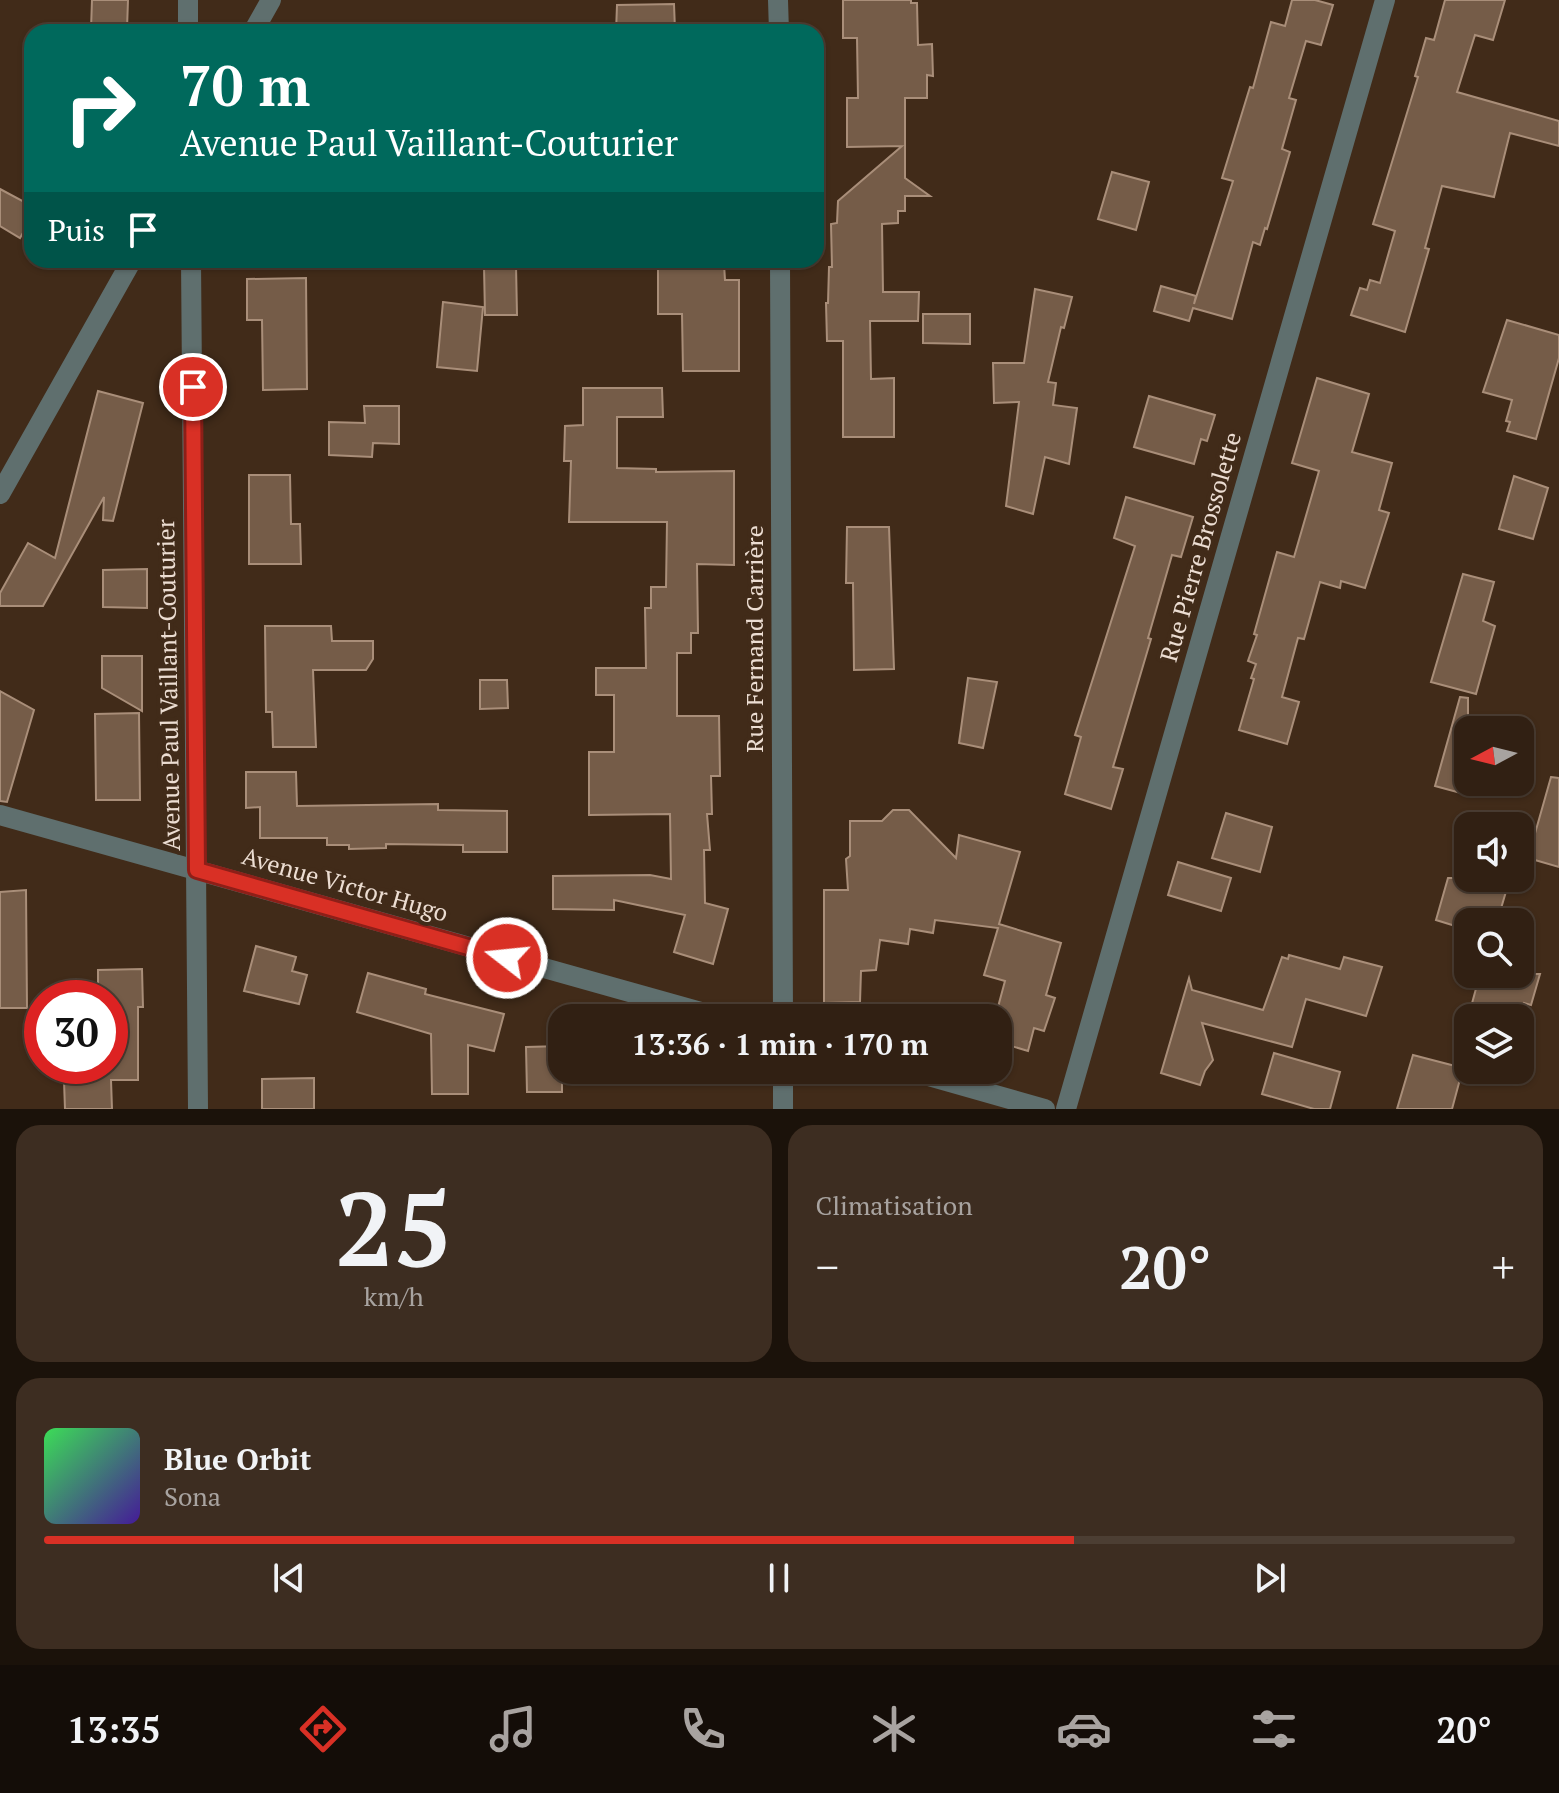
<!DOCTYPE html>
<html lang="fr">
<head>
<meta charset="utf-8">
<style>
	body { margin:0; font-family:"PT Serif",serif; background:#3d2d21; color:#f1f3f6; height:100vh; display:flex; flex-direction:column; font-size:30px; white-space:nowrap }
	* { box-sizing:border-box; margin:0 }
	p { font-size:26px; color:#a8a3a0 }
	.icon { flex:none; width:44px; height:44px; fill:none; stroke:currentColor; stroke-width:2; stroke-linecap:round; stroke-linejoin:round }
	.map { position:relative; height:1109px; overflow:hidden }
	.panel { display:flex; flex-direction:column; gap:16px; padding:16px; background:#1b120a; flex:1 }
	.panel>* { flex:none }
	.hud { position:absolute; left:24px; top:24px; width:800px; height:244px; border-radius:24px; box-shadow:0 2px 6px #0004,0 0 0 2px #4c3e33; background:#00695c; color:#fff; overflow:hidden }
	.needle { width:52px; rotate:263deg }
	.buttons { position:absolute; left:1454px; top:716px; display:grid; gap:16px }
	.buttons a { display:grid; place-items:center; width:80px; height:80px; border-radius:16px; background:#312013; box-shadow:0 2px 6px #0004,0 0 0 2px #4c3e33; font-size:40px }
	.speed { position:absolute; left:24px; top:980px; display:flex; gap:16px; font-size:40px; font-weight:700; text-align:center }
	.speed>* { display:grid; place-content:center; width:104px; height:104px; border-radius:50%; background:#312013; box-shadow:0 2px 6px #0004,0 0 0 2px #4c3e33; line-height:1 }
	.speed .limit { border:12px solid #d22; background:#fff; color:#111 }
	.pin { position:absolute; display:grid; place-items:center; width:68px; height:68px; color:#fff; margin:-34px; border:4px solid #fff; border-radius:50%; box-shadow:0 2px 8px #0007 }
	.me { position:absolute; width:88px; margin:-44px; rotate:286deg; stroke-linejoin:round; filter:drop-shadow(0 0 6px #0008) }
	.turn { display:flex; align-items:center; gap:28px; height:168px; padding:0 24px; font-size:36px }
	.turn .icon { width:104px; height:104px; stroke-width:2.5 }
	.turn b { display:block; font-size:56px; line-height:68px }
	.then { display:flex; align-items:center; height:76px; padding:0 24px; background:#0003; gap:16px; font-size:30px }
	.big { font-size:60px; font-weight:600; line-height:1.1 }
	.panel .widget { flex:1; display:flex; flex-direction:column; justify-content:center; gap:12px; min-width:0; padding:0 28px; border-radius:24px; background:#3d2d21 }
	.panel .dial { align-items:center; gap:0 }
	.dial b { font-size:104px; line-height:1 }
	.song { display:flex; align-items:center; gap:24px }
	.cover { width:96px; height:96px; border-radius:12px; background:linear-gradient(135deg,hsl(130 70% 55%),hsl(260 70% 35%)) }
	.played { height:8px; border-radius:4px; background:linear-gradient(90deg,#d93025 70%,#4c3e33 70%) }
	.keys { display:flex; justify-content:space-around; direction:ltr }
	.heat { display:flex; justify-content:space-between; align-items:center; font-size:44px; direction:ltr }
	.panel .tiles { flex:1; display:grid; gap:16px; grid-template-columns:1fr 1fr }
	.widget:last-child { grid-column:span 2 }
	.trip { position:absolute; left:548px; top:1004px; width:464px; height:80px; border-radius:24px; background:#312013; box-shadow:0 2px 6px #0004,0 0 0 2px #4c3e33; font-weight:600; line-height:80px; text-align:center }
	.menu { display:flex; height:128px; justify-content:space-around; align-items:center; background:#140d08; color:#a8a3a0 }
	.menu .icon { width:56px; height:56px }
	.menu .selected { color:#d93025 }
	.menu b { font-size:36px; color:#f1f3f6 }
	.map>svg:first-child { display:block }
	.building { fill:#755c48; stroke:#a98e79; stroke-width:2 }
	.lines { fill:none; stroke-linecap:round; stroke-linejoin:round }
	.minor { stroke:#5f6f6e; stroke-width:20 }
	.route-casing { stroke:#8d1f18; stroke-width:20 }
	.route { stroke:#d93025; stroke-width:14 }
	.labels { text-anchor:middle; stroke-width:8; stroke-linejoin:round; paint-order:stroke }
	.street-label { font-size:24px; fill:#ecddd2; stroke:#412b19 }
</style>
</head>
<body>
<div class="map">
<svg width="1559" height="1109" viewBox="0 0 1559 1109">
	<rect width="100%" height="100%" fill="#412b19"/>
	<g class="building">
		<path d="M92,0H128L127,29H91Z"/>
		<path d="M843,0H911V3H917L918,45L932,44L933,76L927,75V98H905V178L930,196H905V211H898V223L882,224L883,292H919L918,321H870L871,379L894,378V437H843V341H827L826,303H828L829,267H832L831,224L837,223L838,201L902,146L847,147V98H858L857,38H843Z"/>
		<path d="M1292,0H1315L1333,5L1321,45L1306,41L1289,98L1296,100L1282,149L1290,152L1267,229L1265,228L1260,245L1253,242L1232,319L1193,308L1189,321L1154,311L1161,286L1196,296L1194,304L1233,181L1222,178L1250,87L1253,88L1271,22L1285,26Z"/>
		<path d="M1445,0H1505L1493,40L1475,35L1457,92L1559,121V146L1510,133L1494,197L1442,186L1425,248L1429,249L1405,332L1351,315L1360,288L1367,290L1370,280L1380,283L1395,231L1373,224L1418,77L1415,76L1426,38L1434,40Z"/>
		<path d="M674,4L675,30H669V32H616L617,5Z"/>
		<path d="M1112,172L1149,182L1136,230L1098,219Z"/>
		<path d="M0,189L32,206V217L20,238L0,226Z"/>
		<path d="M724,264L725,280H739V371H683L682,314H658V265Z"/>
		<path d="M516,265L517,315H485L484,266Z"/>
		<path d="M306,278L307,389L263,390L262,320H247V279Z"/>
		<path d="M1035,289L1072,297L1064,328L1061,327L1048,382L1056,383L1053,405L1077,408L1069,464L1045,457L1033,514L1006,506L1019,402L994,403L993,363H1024Z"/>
		<path d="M443,302L483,307L477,371L437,367Z"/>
		<path d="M923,314H970V344L923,343Z"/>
		<path d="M1507,320L1559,335V358L1536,439L1507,431L1510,422L1506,421L1512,400L1483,392Z"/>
		<path d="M1317,378L1369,394L1352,452L1392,463L1379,510L1389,513L1365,588L1341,581L1340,588L1320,582L1304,639L1298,638L1282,697L1299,702L1287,744L1239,730L1254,679L1251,678L1256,664L1248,661L1257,635L1254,634L1277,552L1294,557L1319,471L1292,463Z"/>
		<path d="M583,388H662L663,417H617V468L656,469V472L734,471V565L697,564L698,633H691V653H677V716H719L720,776H711L712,814H707L710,850H704L705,903L728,909L713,964L674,952L685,915L614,900V910L553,909V876L650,875L671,879L670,814L589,815V752H614V695H596V668H646L645,608H651V587H666L667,522H569L571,461H564L565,426L583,425Z"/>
		<path d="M98,391L143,403L113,521L103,520L104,497L43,606H0V593L28,543L55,558Z"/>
		<path d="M1149,396L1215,415L1207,441L1201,439L1194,464L1134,447Z"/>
		<path d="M364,406H399V444L373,443L372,457L329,455V422L365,423Z"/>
		<path d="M249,475H290L291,524H300L301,564H249Z"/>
		<path d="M1514,476L1548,488L1533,539L1499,529Z"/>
		<path d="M1126,497L1193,517L1181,557L1172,555L1148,638L1151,639L1113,767L1123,769L1111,809L1065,794L1081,737L1075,735L1135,546L1114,538Z"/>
		<path d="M847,527H889L894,669L854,670L853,583H846Z"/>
		<path d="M147,569V608L103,607V570Z"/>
		<path d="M1463,574L1494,582L1483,621L1495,626L1476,694L1431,682Z"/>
		<path d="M265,626H331L332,641H373V659L366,670H313L316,747H273L272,712H266Z"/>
		<path d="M102,656H142V711L102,688Z"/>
		<path d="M968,678L997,682L983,748L959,743Z"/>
		<path d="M480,680H507L508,708L480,709Z"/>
		<path d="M0,691L34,710L7,802L0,801Z"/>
		<path d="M1460,697L1468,698V795L1435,786Z"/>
		<path d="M139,713L140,800H96L95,714Z"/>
		<path d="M246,772H296L297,806L438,804V810L507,811V852H463V845L386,844V848L349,849V845H327V838H260V807L246,808Z"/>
		<path d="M1551,777L1559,778V867L1528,858Z"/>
		<path d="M893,810H909L956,858L959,835L1020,852L999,924L1061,943L1046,995L1055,998L1044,1031L1034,1028L1028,1051L998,1042V1007L1005,981L984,975L998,928L935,920L933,933L910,929L908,944L880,940L876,970L861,971L860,1002L824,1003V890H848L846,859L850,856V821H882Z"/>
		<path d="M1226,813L1272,827L1260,872L1212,858Z"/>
		<path d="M1178,862L1231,878L1221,911L1168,895Z"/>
		<path d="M1448,878H1510L1497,922H1468V930L1436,920Z"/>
		<path d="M26,890L27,1008H0V892Z"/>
		<path d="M256,946L296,957L292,971L307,975L299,1004L244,991Z"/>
		<path d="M1289,955L1340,969L1344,957L1382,967L1366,1016L1306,999L1292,1047L1202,1023L1213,1060L1205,1071L1200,1085L1161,1073L1189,978L1192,990L1263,1010L1282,957L1288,959Z"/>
		<path d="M142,969L143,1007H138V1080H111L112,1109H65L64,1081H87V1066H110V998H98V970Z"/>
		<path d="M368,973L426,989L425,994L504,1014L494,1051L468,1045V1094H432L431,1034L357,1012Z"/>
		<path d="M1480,974H1540L1531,1005L1524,1003L1520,1018H1468Z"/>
		<path d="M562,1046V1092H527L526,1047Z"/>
		<path d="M1274,1053L1340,1072L1330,1109H1314L1262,1094Z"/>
		<path d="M1413,1055L1463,1068L1452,1109H1397Z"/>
		<path d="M314,1078V1109H262V1079Z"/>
	</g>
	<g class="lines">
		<g class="minor">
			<path d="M188,0V32"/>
			<path d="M778,0L779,32"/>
			<path d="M253,32L271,0"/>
			<path d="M191,260L198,1109"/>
			<path d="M780,260L783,1018"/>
			<path d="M0,494L132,260"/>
			<path d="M0,815L722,1018"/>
			<path d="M783,1070V1109"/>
			<path d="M907,1070L1045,1109"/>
			<path d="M1066,1109L1385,0"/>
		</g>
	</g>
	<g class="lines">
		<g class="route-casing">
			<path id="route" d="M193,387L197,870L507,958"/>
		</g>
		<use href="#route" class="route"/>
	</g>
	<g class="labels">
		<g class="street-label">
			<text transform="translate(1201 547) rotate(-74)" y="8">Rue Pierre Brossolette</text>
			<text transform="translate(755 639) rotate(-90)" y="8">Rue Fernand Carrière</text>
			<text transform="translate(169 685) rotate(-91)" y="8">Avenue Paul Vaillant-Couturier</text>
			<text transform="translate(345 885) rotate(16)" y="8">Avenue Victor Hugo</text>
		</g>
	</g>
</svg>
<div class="buttons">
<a><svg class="needle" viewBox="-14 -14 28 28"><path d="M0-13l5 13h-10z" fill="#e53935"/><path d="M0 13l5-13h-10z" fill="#a8a3a0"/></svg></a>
<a><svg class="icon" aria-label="sound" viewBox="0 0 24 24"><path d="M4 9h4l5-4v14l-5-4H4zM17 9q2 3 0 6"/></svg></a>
<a><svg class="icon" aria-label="search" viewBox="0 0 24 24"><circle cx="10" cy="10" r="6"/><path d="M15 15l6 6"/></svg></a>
<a><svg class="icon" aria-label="layers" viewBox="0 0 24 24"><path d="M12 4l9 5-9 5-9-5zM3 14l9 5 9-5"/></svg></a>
</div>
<div class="speed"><div class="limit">30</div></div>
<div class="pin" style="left:193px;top:387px;background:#d93025"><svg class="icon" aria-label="arrive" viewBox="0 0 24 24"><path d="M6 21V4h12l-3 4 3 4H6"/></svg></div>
<svg class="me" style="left:507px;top:958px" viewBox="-20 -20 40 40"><circle r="17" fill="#d93025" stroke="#fff" stroke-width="3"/><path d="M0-11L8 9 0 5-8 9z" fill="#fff"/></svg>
<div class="trip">13:36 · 1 min · 170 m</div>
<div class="hud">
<div class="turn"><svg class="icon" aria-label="right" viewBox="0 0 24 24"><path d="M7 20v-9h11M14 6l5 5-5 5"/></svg><div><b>70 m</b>Avenue Paul Vaillant-Couturier</div></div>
<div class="then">Puis<svg class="icon" aria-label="arrive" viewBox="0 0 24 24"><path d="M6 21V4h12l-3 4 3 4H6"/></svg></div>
</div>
</div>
<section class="panel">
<div class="tiles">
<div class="widget dial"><b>25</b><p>km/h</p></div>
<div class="widget"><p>Climatisation</p>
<div class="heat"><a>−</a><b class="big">20°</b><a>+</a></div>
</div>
<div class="widget">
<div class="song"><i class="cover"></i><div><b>Blue Orbit</b><p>Sona</p></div></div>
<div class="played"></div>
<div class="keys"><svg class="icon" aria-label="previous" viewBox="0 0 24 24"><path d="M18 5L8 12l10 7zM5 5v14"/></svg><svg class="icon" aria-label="pause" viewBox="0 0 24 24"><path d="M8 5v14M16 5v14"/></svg><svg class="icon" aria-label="next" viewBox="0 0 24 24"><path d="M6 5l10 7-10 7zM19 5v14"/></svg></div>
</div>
</div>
</section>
<nav class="menu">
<b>13:35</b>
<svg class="icon selected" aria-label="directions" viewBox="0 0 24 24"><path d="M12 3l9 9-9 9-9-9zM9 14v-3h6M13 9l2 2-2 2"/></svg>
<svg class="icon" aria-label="music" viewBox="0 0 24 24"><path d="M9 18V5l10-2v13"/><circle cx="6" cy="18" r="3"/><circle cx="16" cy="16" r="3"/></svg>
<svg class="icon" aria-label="phone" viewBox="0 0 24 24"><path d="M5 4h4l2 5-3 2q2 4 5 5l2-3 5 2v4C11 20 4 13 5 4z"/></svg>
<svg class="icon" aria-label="climate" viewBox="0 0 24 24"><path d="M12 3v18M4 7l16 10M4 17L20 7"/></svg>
<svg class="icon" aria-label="car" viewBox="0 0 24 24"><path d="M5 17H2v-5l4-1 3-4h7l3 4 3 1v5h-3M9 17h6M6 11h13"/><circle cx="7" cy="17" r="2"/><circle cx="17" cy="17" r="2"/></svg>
<svg class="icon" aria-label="filters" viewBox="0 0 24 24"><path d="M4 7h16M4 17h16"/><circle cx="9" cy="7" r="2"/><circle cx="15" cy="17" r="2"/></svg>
<b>20°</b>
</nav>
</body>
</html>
